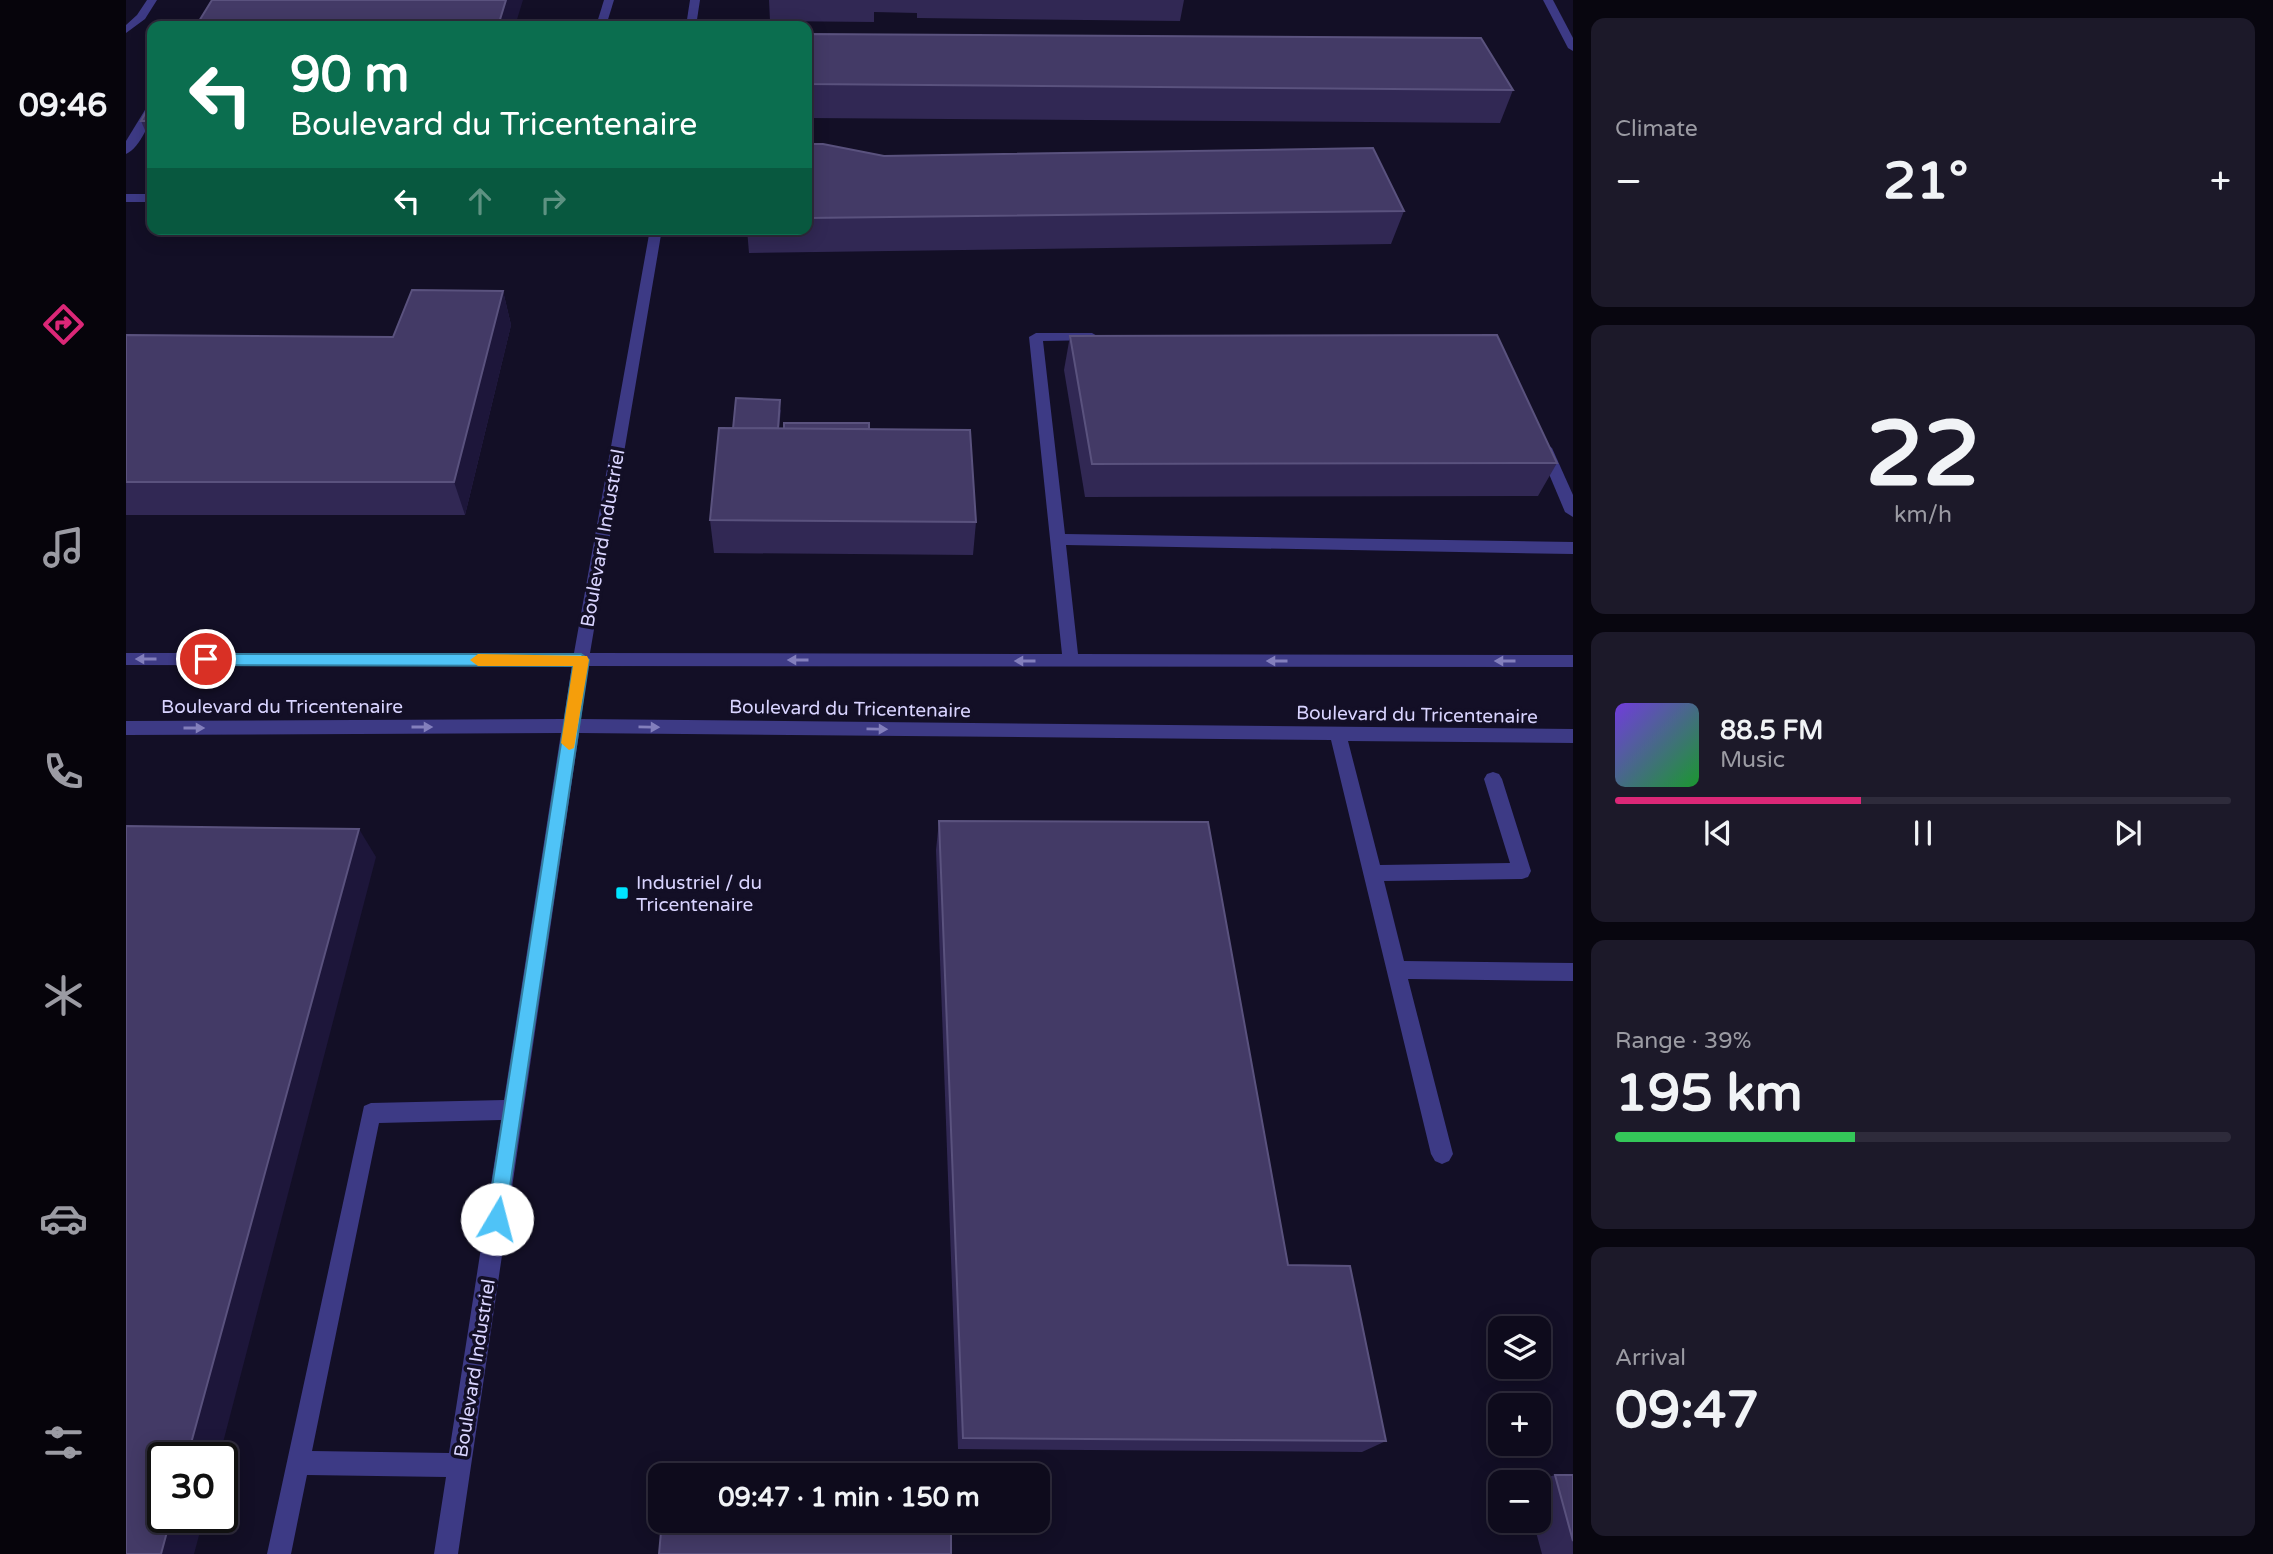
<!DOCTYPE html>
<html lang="en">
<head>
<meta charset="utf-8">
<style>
	body { margin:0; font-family:"Varela Round",sans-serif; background:#1c1929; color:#f1f3f6; height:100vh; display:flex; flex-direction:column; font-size:26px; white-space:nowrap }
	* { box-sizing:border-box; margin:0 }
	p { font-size:23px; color:#9b9ba3 }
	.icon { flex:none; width:38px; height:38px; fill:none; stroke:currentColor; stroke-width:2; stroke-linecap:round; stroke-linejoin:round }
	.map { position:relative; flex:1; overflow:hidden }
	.panel { display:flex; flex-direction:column; gap:18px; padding:18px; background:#08060f; width:700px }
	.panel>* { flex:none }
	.top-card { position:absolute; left:21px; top:21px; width:665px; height:214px; border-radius:14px; box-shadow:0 4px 18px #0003,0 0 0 2px #2e2b3b; background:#0b6e4f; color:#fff; overflow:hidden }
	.tools { position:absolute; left:1362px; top:1316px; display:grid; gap:14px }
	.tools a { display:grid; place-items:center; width:63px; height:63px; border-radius:14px; background:#0e0b1c; box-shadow:0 4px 18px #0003,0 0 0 2px #2e2b3b; font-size:35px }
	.speed { position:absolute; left:21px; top:1442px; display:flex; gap:14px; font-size:35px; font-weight:700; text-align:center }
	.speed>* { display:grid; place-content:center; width:91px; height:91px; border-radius:50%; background:#0e0b1c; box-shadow:0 4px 18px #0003,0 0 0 2px #2e2b3b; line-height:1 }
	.speed .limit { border:4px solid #111; border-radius:10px; background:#fff; color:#111 }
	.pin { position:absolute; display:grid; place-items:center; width:60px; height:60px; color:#fff; margin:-30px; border:4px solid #fff; border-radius:50%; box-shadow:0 2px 7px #0007 }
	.me { position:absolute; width:77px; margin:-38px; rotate:8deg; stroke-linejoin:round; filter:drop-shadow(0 0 5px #0008) }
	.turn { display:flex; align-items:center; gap:24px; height:147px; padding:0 28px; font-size:32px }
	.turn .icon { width:91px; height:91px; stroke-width:2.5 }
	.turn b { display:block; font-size:49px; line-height:60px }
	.lanes { display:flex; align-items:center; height:66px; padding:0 28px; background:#0003; justify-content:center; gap:35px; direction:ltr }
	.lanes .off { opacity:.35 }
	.big { font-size:52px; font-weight:700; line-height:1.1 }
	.panel .widget { flex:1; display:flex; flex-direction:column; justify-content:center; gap:10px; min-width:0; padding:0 24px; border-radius:14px; background:#1c1929 }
	.panel .dial { align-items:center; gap:0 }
	.dial b { font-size:91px; line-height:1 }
	.song { display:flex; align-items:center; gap:21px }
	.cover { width:84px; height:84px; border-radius:10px; background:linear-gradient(135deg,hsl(260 70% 55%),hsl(130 70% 35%)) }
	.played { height:7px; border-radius:4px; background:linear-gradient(90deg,#db2777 40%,#2e2b3b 40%) }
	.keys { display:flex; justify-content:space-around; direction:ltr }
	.heat { display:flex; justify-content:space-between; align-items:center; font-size:38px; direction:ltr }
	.charge { height:10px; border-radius:5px; background:linear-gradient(90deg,#34c759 39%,#2e2b3b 0) }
	.trip { position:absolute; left:522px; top:1463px; width:402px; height:70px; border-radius:14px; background:#0e0b1c; box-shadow:0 4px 18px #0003,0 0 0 2px #2e2b3b; font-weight:700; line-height:70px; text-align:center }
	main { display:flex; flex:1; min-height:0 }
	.tab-bar { display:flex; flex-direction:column; width:126px; justify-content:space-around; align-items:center; background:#06040b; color:#9b9ba3 }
	.tab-bar .icon { width:49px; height:49px }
	.tab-bar .current { color:#db2777 }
	.tab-bar b { font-size:32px; color:#f1f3f6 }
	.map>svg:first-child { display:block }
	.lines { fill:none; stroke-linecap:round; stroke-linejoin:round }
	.minor { fill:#3d3a85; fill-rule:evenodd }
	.wall { fill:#312854 }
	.shaded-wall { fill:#1d163a }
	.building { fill:#433a66; stroke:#5a527e; stroke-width:2 }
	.oneway { fill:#837fbc }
	.route { fill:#4fc3f7; stroke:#337fa1; stroke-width:2 }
	.slow { fill:#f59e0b }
	.poi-dot { fill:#00e5ff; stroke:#130f26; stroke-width:2.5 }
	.labels { text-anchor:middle; stroke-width:7; stroke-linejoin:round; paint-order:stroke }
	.street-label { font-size:19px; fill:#d9d4ff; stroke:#130f26 }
	.poi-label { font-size:19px; fill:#d9d4ff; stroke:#130f26; text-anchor:start }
</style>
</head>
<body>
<main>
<nav class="tab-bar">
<b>09:46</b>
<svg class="icon current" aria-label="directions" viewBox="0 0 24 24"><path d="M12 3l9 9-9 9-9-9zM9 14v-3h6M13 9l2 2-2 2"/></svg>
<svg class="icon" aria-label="music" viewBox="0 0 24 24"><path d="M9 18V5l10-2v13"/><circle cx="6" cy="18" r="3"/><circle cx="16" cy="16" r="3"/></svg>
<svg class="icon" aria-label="phone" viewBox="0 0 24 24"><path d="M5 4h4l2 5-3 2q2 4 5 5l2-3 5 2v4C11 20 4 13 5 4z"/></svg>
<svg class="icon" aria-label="climate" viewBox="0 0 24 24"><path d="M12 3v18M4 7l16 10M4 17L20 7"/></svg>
<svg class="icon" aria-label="car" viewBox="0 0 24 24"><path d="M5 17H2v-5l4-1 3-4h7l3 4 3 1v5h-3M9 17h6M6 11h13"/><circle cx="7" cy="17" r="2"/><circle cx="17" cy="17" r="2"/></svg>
<svg class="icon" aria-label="filters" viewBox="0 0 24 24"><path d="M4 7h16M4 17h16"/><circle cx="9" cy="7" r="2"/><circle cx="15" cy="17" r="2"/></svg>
</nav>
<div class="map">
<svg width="1447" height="1554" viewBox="0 0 1447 1554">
	<rect width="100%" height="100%" fill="#130f26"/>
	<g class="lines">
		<g class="minor">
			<path d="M21,0H31L19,19L0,33V25L11,15Z"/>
			<path d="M478,0H488L480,26H470Z"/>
			<path d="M564,0H574L570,26H560Z"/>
			<path d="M1417,0H1427L1447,38V51L1442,48Z"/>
			<path d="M26,104C27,119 14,148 0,154V141L22,105Z"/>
			<rect x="0" y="194" width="26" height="8"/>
			<path d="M524,229H536L464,653L936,654L903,337L910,333H966L973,337L971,340L917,341L939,534L1447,542V554L940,545L952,654L1447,655V667L462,666L455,719L1447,729V743L1222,741L1254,865L1384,863L1358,779L1361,774L1367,772L1373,774L1376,779L1405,871L1402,877L1396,879L1258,881L1278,961L1447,963V981L1282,979L1327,1154L1323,1161L1316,1164L1309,1161L1305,1154L1205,740L453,733L332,1554H308L320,1477L181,1475L165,1554H141L238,1106L245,1103L378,1100L435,733L0,735V721L438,719L446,666L0,665V653H448ZM375,1120L323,1453L186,1451L253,1123Z"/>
			<path d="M1419,443L1426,448L1447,495V517L1439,512L1412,448Z"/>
		</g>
	</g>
	<g class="wall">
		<path d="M643,0H1058L1054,21L791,18V13L748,12V22L644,21Z"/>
		<path d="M681,34L1387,90L1374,123L681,118Z"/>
		<path d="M26,101V146L15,121Z"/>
		<path d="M681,144L758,156L1278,211L1265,244L623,253L621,229H681Z"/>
		<path d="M377,291L385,325L339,515H0V335L267,337Z"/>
		<path d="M944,336L1431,463L1412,496L959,497L938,370Z"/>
		<path d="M655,409L653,429H743L850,522L847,555L588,553L584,520Z"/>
		<path d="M813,821L1162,1265L1260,1441L1236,1452L832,1449L810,850Z"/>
		<path d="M1429,1475H1447V1554H1416L1407,1521H1412V1482H1406Z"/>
	</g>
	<g class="shaded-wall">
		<path d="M380,0H397L389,26H372Z"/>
		<path d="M377,291L385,325L339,515L328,482Z"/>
		<path d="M233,829L250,857L93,1458H61Z"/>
		<path d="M45,1517H78L68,1554H35Z"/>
	</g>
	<g class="building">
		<path d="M86,0H380L372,26H70Z"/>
		<path d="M681,34L1355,38L1387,90L681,84Z"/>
		<path d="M26,101V121H15Z"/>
		<path d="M681,144H697L758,156L1247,148L1278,211L681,218Z"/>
		<path d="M286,290L377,291L328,482H0V335L267,337Z"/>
		<path d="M1371,335L1431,463L966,464L944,336Z"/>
		<path d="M610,398L654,400L652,428L607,429Z"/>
		<rect x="658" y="423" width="85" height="6"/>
		<path d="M593,428L844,430L850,522L584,520Z"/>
		<path d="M813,821L1082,822L1162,1265L1224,1266L1260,1441L837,1438Z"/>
		<path d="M0,826L233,829L61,1458H37V1517H45L35,1554H0Z"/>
		<path d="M1429,1475H1447V1541Z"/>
		<path d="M536,1521H825V1554H533Z"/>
	</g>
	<defs><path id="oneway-solid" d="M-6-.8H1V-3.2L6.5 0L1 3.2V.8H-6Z" transform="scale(1.75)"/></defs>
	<g class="oneway">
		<use href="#oneway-solid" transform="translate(20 659) rotate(-180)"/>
		<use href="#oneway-solid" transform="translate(672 660) rotate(-180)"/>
		<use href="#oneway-solid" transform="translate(899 661) rotate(-180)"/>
		<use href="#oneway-solid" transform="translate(1151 661) rotate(-180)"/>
		<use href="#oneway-solid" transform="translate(1379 661) rotate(-180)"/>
		<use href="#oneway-solid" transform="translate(296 727)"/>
		<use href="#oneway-solid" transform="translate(523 727) rotate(1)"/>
		<use href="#oneway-solid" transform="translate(68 728)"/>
		<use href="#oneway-solid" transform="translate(751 729) rotate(1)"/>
	</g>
	<path class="route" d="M80,654H455L463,660L378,1226L371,1229L364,1226L361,1219L447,666L80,665L73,659Z"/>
	<path class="slow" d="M352,654L461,656L463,660L448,748L443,750L435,743L447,666H352L344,660Z"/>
	<rect class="poi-dot" x="489" y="886" width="14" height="14" rx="3.5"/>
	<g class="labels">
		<g class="street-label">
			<text transform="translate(476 538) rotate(-80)" y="7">Boulevard Industriel</text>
			<text x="156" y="713">Boulevard du Tricentenaire</text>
			<text transform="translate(724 708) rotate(1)" y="7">Boulevard du Tricentenaire</text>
			<text transform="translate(1291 714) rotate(1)" y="7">Boulevard du Tricentenaire</text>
			<text transform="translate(348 1368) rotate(-81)" y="7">Boulevard Industriel</text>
		</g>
		<g class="poi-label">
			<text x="510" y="889">Industriel / du<tspan x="510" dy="22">Tricentenaire</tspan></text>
		</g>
	</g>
</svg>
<div class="tools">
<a><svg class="icon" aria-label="layers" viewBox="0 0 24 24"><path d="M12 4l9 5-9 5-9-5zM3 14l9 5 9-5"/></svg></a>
<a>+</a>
<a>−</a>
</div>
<div class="speed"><div class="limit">30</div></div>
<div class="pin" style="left:80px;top:659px;background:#d93025"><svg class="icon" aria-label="arrive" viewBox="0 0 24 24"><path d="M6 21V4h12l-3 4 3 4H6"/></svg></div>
<svg class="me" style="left:371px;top:1219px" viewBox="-20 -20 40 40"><circle r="19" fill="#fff"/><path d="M0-13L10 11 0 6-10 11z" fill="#4fc3f7"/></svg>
<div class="trip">09:47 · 1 min · 150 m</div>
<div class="top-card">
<div class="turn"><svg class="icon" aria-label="left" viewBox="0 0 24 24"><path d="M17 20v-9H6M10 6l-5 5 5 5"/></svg><div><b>90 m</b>Boulevard du Tricentenaire</div></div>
<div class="lanes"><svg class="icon" aria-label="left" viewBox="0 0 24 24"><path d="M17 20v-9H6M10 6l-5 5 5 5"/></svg><svg class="icon off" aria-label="ahead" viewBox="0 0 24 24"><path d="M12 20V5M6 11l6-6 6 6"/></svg><svg class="icon off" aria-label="right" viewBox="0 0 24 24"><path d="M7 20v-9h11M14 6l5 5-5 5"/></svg></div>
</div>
</div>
<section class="panel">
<div class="widget"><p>Climate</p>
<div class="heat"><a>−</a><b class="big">21°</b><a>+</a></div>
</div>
<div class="widget dial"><b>22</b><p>km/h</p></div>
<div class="widget">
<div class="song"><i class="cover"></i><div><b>88.5 FM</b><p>Music</p></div></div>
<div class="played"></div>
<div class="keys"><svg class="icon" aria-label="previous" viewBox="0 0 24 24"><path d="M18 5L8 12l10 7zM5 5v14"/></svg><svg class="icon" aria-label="pause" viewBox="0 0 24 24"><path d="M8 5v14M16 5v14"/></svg><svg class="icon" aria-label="next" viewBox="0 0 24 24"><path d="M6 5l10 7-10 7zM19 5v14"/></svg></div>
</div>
<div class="widget"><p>Range · 39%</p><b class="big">195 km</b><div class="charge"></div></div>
<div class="widget"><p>Arrival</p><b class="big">09:47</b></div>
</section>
</main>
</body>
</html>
